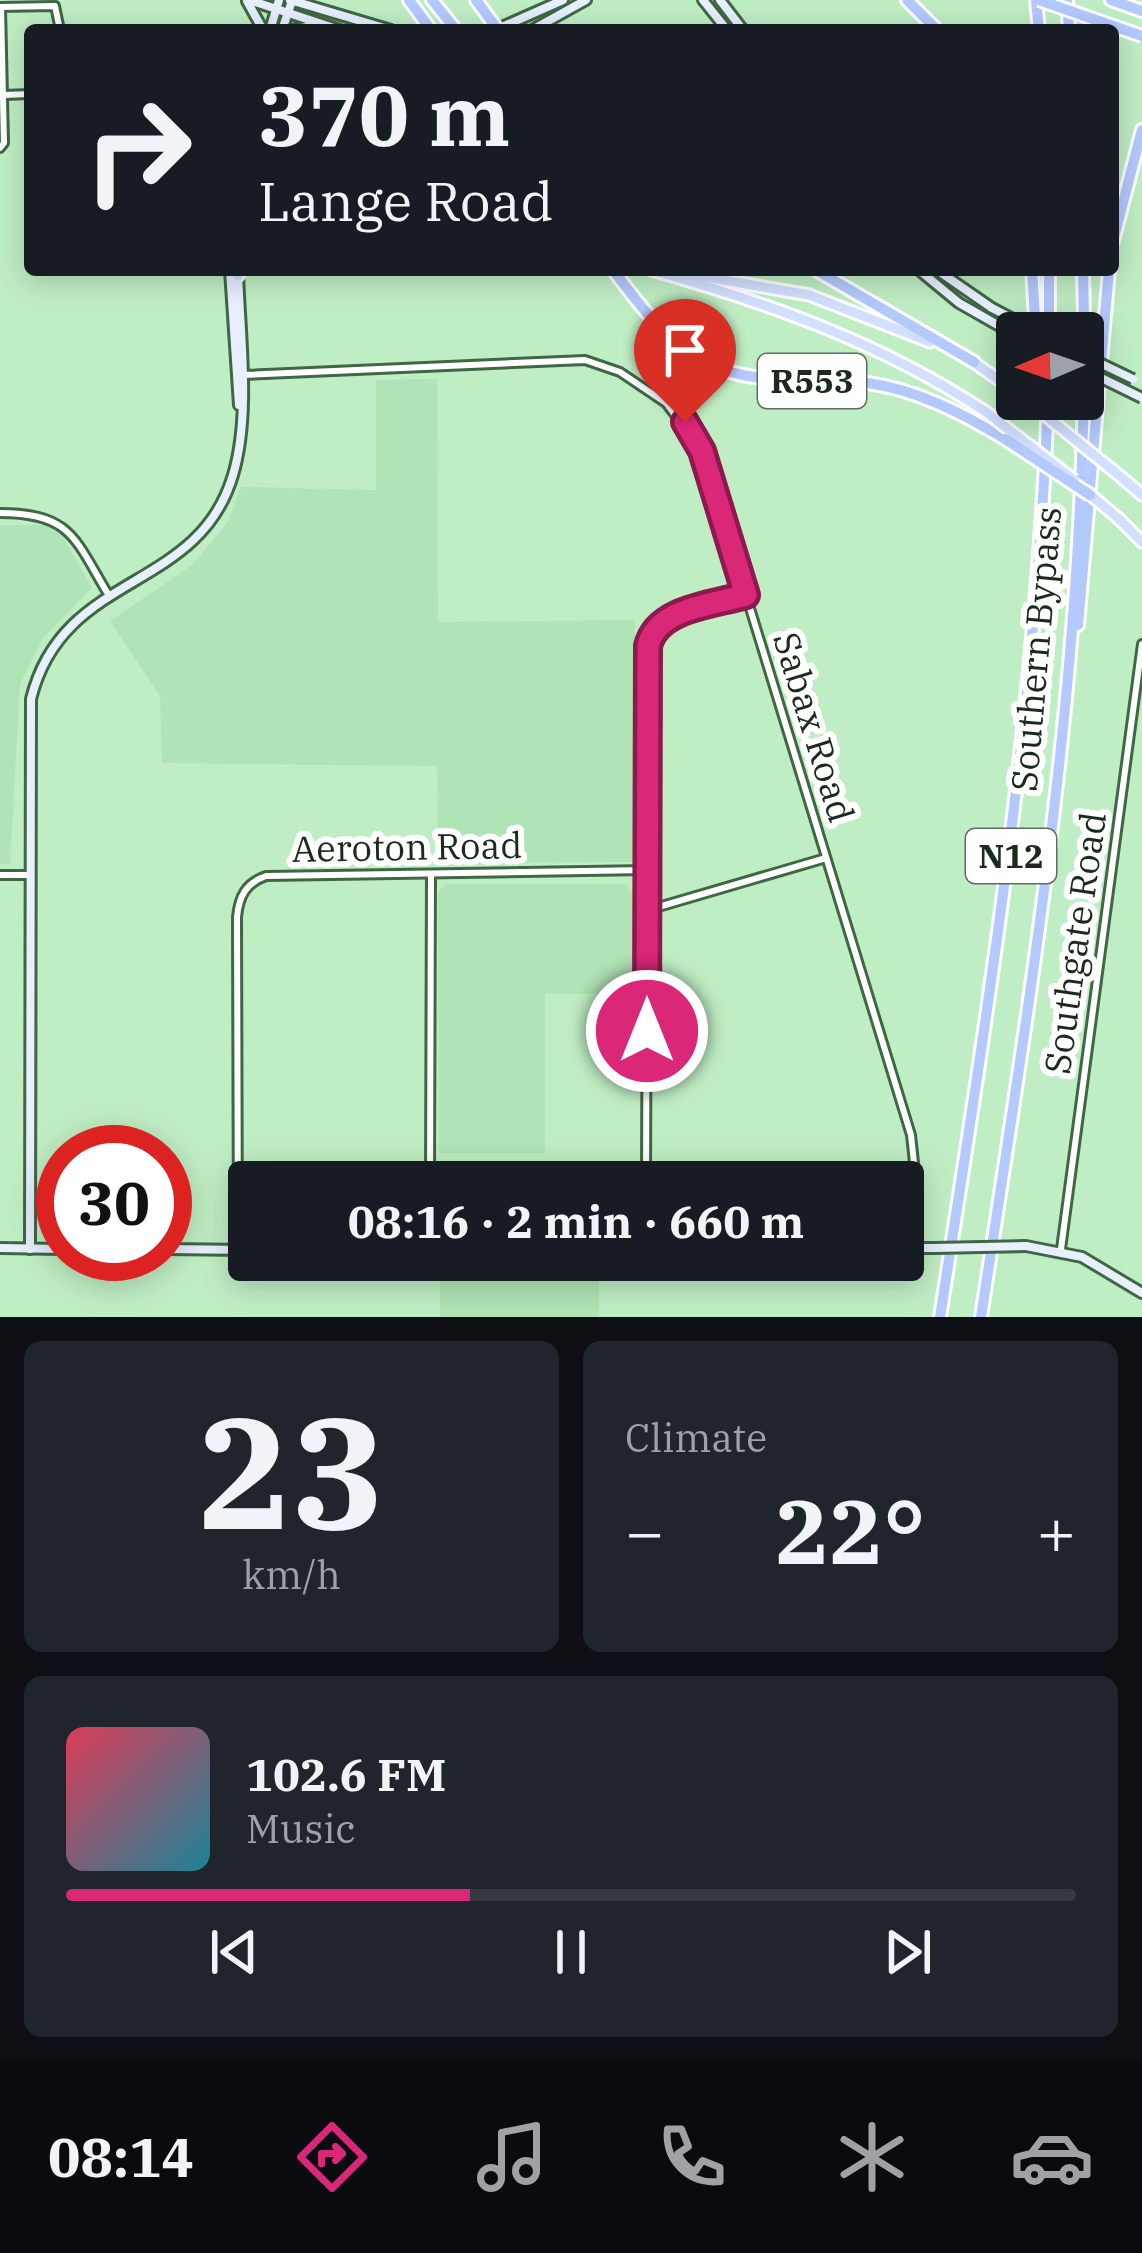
<!DOCTYPE html>
<html lang="en">
<head>
<meta charset="utf-8">
<style>
	body { margin:0; font-family:"IBM Plex Serif",serif; background:#20242c; color:#f1f3f6; height:100vh; display:flex; flex-direction:column; font-size:45px; white-space:nowrap }
	* { box-sizing:border-box; margin:0 }
	p { font-size:39px; color:#9ea1a6 }
	.icon { flex:none; width:66px; height:66px; fill:none; stroke:currentColor; stroke-width:2; stroke-linecap:round; stroke-linejoin:round }
	.map { position:relative; height:1317px; overflow:hidden }
	.drawer { display:flex; flex-direction:column; gap:24px; padding:24px; background:#0d0f14; flex:1 }
	.drawer>* { flex:none }
	.top-card { position:absolute; left:24px; top:24px; width:1095px; height:252px; border-radius:12px; box-shadow:0 6px 30px #0003; background:#171b24; color:#f1f3f6; overflow:hidden }
	.needle { width:78px; rotate:268deg }
	.fabs { position:absolute; left:996px; top:312px; display:grid; gap:24px }
	.fabs a { display:grid; place-items:center; width:108px; height:108px; border-radius:12px; background:#171b24; box-shadow:0 6px 30px #0003; font-size:60px }
	.speed { position:absolute; left:36px; top:1125px; display:flex; gap:24px; font-size:60px; font-weight:700; text-align:center }
	.speed>* { display:grid; place-content:center; width:156px; height:156px; border-radius:50%; background:#171b24; box-shadow:0 6px 30px #0003; line-height:1 }
	.speed .limit { border:18px solid #d22; background:#fff; color:#111 }
	.pin { position:absolute; display:grid; place-items:center; width:102px; height:102px; color:#fff; margin:-123px -51px; border-radius:50% 50% 50% 0; rotate:-45deg; box-shadow:0 0 12px #0007 }
	.pin .icon { rotate:45deg }
	.me { position:absolute; width:132px; margin:-66px; rotate:0deg; stroke-linejoin:round; filter:drop-shadow(0 0 9px #0008) }
	.turn { display:flex; align-items:center; gap:42px; height:252px; padding:0 36px; font-size:54px }
	.turn .icon { width:156px; height:156px; stroke-width:2.5 }
	.turn b { display:block; font-size:84px; line-height:102px }
	.big { font-size:90px; font-weight:800; line-height:1.1 }
	.drawer .widget { flex:1; display:flex; flex-direction:column; justify-content:center; gap:18px; min-width:0; padding:0 42px; border-radius:18px; background:#20242c }
	.drawer .dial { align-items:center; gap:0 }
	.dial b { font-size:156px; line-height:1 }
	.song { display:flex; align-items:center; gap:36px }
	.cover { width:144px; height:144px; border-radius:18px; background:linear-gradient(135deg,hsl(350 70% 55%),hsl(190 70% 35%)) }
	.played { height:12px; border-radius:6px; background:linear-gradient(90deg,#db2777 40%,#363941 40%) }
	.keys { display:flex; justify-content:space-around; direction:ltr }
	.heat { display:flex; justify-content:space-between; align-items:center; font-size:66px; direction:ltr }
	.drawer .tiles { flex:1; display:grid; gap:24px; grid-template-columns:1fr 1fr }
	.widget:last-child { grid-column:span 2 }
	.trip { position:absolute; left:228px; top:1161px; width:696px; height:120px; border-radius:12px; background:#171b24; box-shadow:0 6px 30px #0003; font-weight:800; line-height:120px; text-align:center }
	.dock { display:flex; height:192px; justify-content:space-around; align-items:center; background:#090b0e; color:#9ea1a6 }
	.dock .icon { width:84px; height:84px }
	.dock .active { color:#db2777 }
	.dock b { font-size:54px; color:#f1f3f6 }
	.map>svg:first-child { display:block }
	.built { fill:#b0e3b5 }
	.lines { fill:none; stroke-linecap:round; stroke-linejoin:round }
	.street-casing { stroke:#3f6743; stroke-width:12 }
	.secondary-casing { stroke:#3f6743; stroke-width:14 }
	.primary-casing { stroke:#fff; stroke-width:15 }
	.highway-casing { stroke:#fff; stroke-width:16 }
	.street { stroke:#fff; stroke-width:6 }
	.secondary { stroke:#e8effe; stroke-width:8 }
	.primary { stroke:#d2dffe; stroke-width:9 }
	.highway { stroke:#b4c9fd; stroke-width:10 }
	.secondary-bridge-casing { stroke:#3f6743; stroke-width:14; stroke-linecap:butt }
	.primary-bridge-casing { stroke:#fff; stroke-width:15; stroke-linecap:butt }
	.highway-bridge-casing { stroke:#fff; stroke-width:16; stroke-linecap:butt }
	.secondary-bridge { stroke:#e8effe; stroke-width:8 }
	.primary-bridge { stroke:#d2dffe; stroke-width:9 }
	.highway-bridge { stroke:#b4c9fd; stroke-width:10 }
	.route-casing { stroke:#8e194d; stroke-width:30 }
	.route { stroke:#db2777; stroke-width:21 }
	.labels { text-anchor:middle; stroke-width:12; stroke-linejoin:round; paint-order:stroke }
	.shield { fill:#fff; stroke:#5f6b60; stroke-width:3 }
	.shield-label { font-size:33px; font-weight:bold; fill:#1a2b1c }
	.street-label { font-size:36px; fill:#1a2b1c; stroke:#fff }
</style>
</head>
<body>
<div class="map">
<svg width="1142" height="1317" viewBox="0 0 1142 1317">
	<rect width="100%" height="100%" fill="#c0eec4"/>
	<g class="built">
		<path d="M437,379L438,622L635,620V862L438,863L437,766L162,763L160,696L110,621L192,565L228,522L241,487L376,490V380Z"/>
		<path d="M0,525H44L61,533L92,588L43,638L20,684L10,864H0Z"/>
		<path d="M445,884H625L633,892L635,994H545V1153H439L438,892Z"/>
		<path d="M453,1263H599V1317H440V1276Z"/>
	</g>
	<g class="lines">
		<g class="street-casing">
			<g id="street">
				<path d="M0,7L55,6L60,30"/>
				<path d="M4,95L30,94"/>
				<path d="M0,148L4,143L1,7"/>
				<path d="M242,375L585,360L620,372L666,403L702,451L911,1135L915,1172L903,1219"/>
				<path d="M0,513C71,513 75,539 108,594"/>
				<path d="M0,875H28"/>
				<path d="M648,910L826,858"/>
				<path d="M430,1182L431,875"/>
				<path d="M646,1182L648,646C657,608 712,605 746,595"/>
				<path d="M1061,1249L1142,644"/>
				<path d="M238,1250L237,917C239,896 246,883 266,876L648,870"/>
			</g>
		</g>
		<g class="secondary-casing">
			<g id="secondary">
				<path d="M249,0L340,30"/>
				<path d="M290,0L391,30"/>
				<path d="M703,0L727,30"/>
				<path d="M720,0L743,30"/>
				<path d="M247,1L263,30"/>
				<path d="M270,30L279,0"/>
				<path d="M282,30L292,1"/>
				<path d="M291,30L317,25"/>
				<path d="M495,30L563,0"/>
				<path d="M532,30L586,0"/>
				<path d="M230,270L239,405"/>
				<path d="M919,270L959,303L1017,336"/>
				<path d="M937,270L992,308"/>
				<path d="M1026,1246L1082,1257L1142,1293"/>
				<path d="M0,1248L63,1249"/>
				<path d="M903,1248H934"/>
				<path d="M30,1249L31,699C63,570 198,594 233,475C251,415 240,336 238,273"/>
				<path d="M165,1249L249,1250"/>
			</g>
		</g>
		<g class="primary-casing">
			<g id="primary">
				<path d="M651,270C772,304 881,343 986,412"/>
				<path d="M665,270L809,295L930,342"/>
				<path d="M238,276L241,270"/>
				<path d="M972,361L1017,393"/>
				<path d="M1121,477L1142,495"/>
				<path d="M1119,519L1142,542"/>
			</g>
		</g>
		<g class="highway-casing">
			<g id="highway">
				<path d="M409,0L431,30"/>
				<path d="M432,0L456,30"/>
				<path d="M476,0L498,30"/>
				<path d="M907,0L937,30"/>
				<path d="M1036,0L1039,30"/>
				<path d="M1067,0L1069,30"/>
				<path d="M1111,0L1142,11"/>
				<path d="M1113,241L1142,130"/>
				<path d="M613,270C639,304 665,341 704,362C756,388 813,376 868,383C918,390 963,414 1005,439"/>
				<path d="M816,270L974,362"/>
				<path d="M1032,270L1036,333"/>
				<path d="M1049,333V270"/>
				<path d="M1078,625L1109,270"/>
				<path d="M940,1317C988,1011 1036,709 1048,399"/>
				<path d="M981,1317C1034,972 1093,621 1083,270"/>
			</g>
		</g>
		<use href="#street" class="street"/>
		<use href="#secondary" class="secondary"/>
		<use href="#primary" class="primary"/>
		<use href="#highway" class="highway"/>
		<g class="secondary-bridge-casing">
			<g id="secondary-bridge">
				<path d="M992,308L1040,333"/>
				<path d="M1083,355L1133,379"/>
				<path d="M1083,369L1142,398"/>
				<path d="M934,1248L1026,1246"/>
			</g>
		</g>
		<g class="primary-bridge-casing">
			<g id="primary-bridge">
				<path d="M1025,399L1121,477"/>
				<path d="M986,412L1074,480"/>
				<path d="M1086,491L1119,519"/>
			</g>
		</g>
		<g class="highway-bridge-casing">
			<g id="highway-bridge">
				<path d="M1039,0L1142,36"/>
				<path d="M1005,439L1090,495"/>
			</g>
		</g>
		<use href="#secondary-bridge" class="secondary-bridge"/>
		<use href="#primary-bridge" class="primary-bridge"/>
		<use href="#highway-bridge" class="highway-bridge"/>
	</g>
	<g class="lines">
		<g class="route-casing">
			<path id="route" d="M647,1031L648,646C657,608 712,605 746,595L702,451L685,422"/>
		</g>
		<use href="#route" class="route"/>
	</g>
	<g class="labels">
		<g class="shield">
			<rect x="758" y="354" width="108" height="54" rx="9"/>
			<rect x="966" y="829" width="90" height="54" rx="9"/>
		</g>
		<g class="shield-label">
			<text x="812" y="393">R553</text>
			<text x="1011" y="868">N12</text>
		</g>
		<g class="street-label">
			<text transform="translate(1036 649) rotate(-85)" y="13">Southern Bypass</text>
			<text transform="translate(814 727) rotate(73)" y="13">Sabax Road</text>
			<text transform="translate(407 847) rotate(-1)" y="13">Aeroton Road</text>
			<text transform="translate(1075 943) rotate(-82)" y="13">Southgate Road</text>
		</g>
	</g>
</svg>
<div class="fabs">
<a><svg class="needle" viewBox="-14 -14 28 28"><path d="M0-13l5 13h-10z" fill="#e53935"/><path d="M0 13l5-13h-10z" fill="#9ea1a6"/></svg></a>
</div>
<div class="speed"><div class="limit">30</div></div>
<div class="pin" style="left:685px;top:422px;background:#d93025"><svg class="icon" aria-label="arrive" viewBox="0 0 24 24"><path d="M6 21V4h12l-3 4 3 4H6"/></svg></div>
<svg class="me" style="left:647px;top:1031px" viewBox="-20 -20 40 40"><circle r="17" fill="#db2777" stroke="#fff" stroke-width="3"/><path d="M0-11L8 9 0 5-8 9z" fill="#fff"/></svg>
<div class="trip">08:16 · 2 min · 660 m</div>
<div class="top-card">
<div class="turn"><svg class="icon" aria-label="right" viewBox="0 0 24 24"><path d="M7 20v-9h11M14 6l5 5-5 5"/></svg><div><b>370 m</b>Lange Road</div></div>
</div>
</div>
<section class="drawer">
<div class="tiles">
<div class="widget dial"><b>23</b><p>km/h</p></div>
<div class="widget"><p>Climate</p>
<div class="heat"><a>−</a><b class="big">22°</b><a>+</a></div>
</div>
<div class="widget">
<div class="song"><i class="cover"></i><div><b>102.6 FM</b><p>Music</p></div></div>
<div class="played"></div>
<div class="keys"><svg class="icon" aria-label="previous" viewBox="0 0 24 24"><path d="M18 5L8 12l10 7zM5 5v14"/></svg><svg class="icon" aria-label="pause" viewBox="0 0 24 24"><path d="M8 5v14M16 5v14"/></svg><svg class="icon" aria-label="next" viewBox="0 0 24 24"><path d="M6 5l10 7-10 7zM19 5v14"/></svg></div>
</div>
</div>
</section>
<nav class="dock">
<b>08:14</b>
<svg class="icon active" aria-label="directions" viewBox="0 0 24 24"><path d="M12 3l9 9-9 9-9-9zM9 14v-3h6M13 9l2 2-2 2"/></svg>
<svg class="icon" aria-label="music" viewBox="0 0 24 24"><path d="M9 18V5l10-2v13"/><circle cx="6" cy="18" r="3"/><circle cx="16" cy="16" r="3"/></svg>
<svg class="icon" aria-label="phone" viewBox="0 0 24 24"><path d="M5 4h4l2 5-3 2q2 4 5 5l2-3 5 2v4C11 20 4 13 5 4z"/></svg>
<svg class="icon" aria-label="climate" viewBox="0 0 24 24"><path d="M12 3v18M4 7l16 10M4 17L20 7"/></svg>
<svg class="icon" aria-label="car" viewBox="0 0 24 24"><path d="M5 17H2v-5l4-1 3-4h7l3 4 3 1v5h-3M9 17h6M6 11h13"/><circle cx="7" cy="17" r="2"/><circle cx="17" cy="17" r="2"/></svg>
</nav>
</body>
</html>
